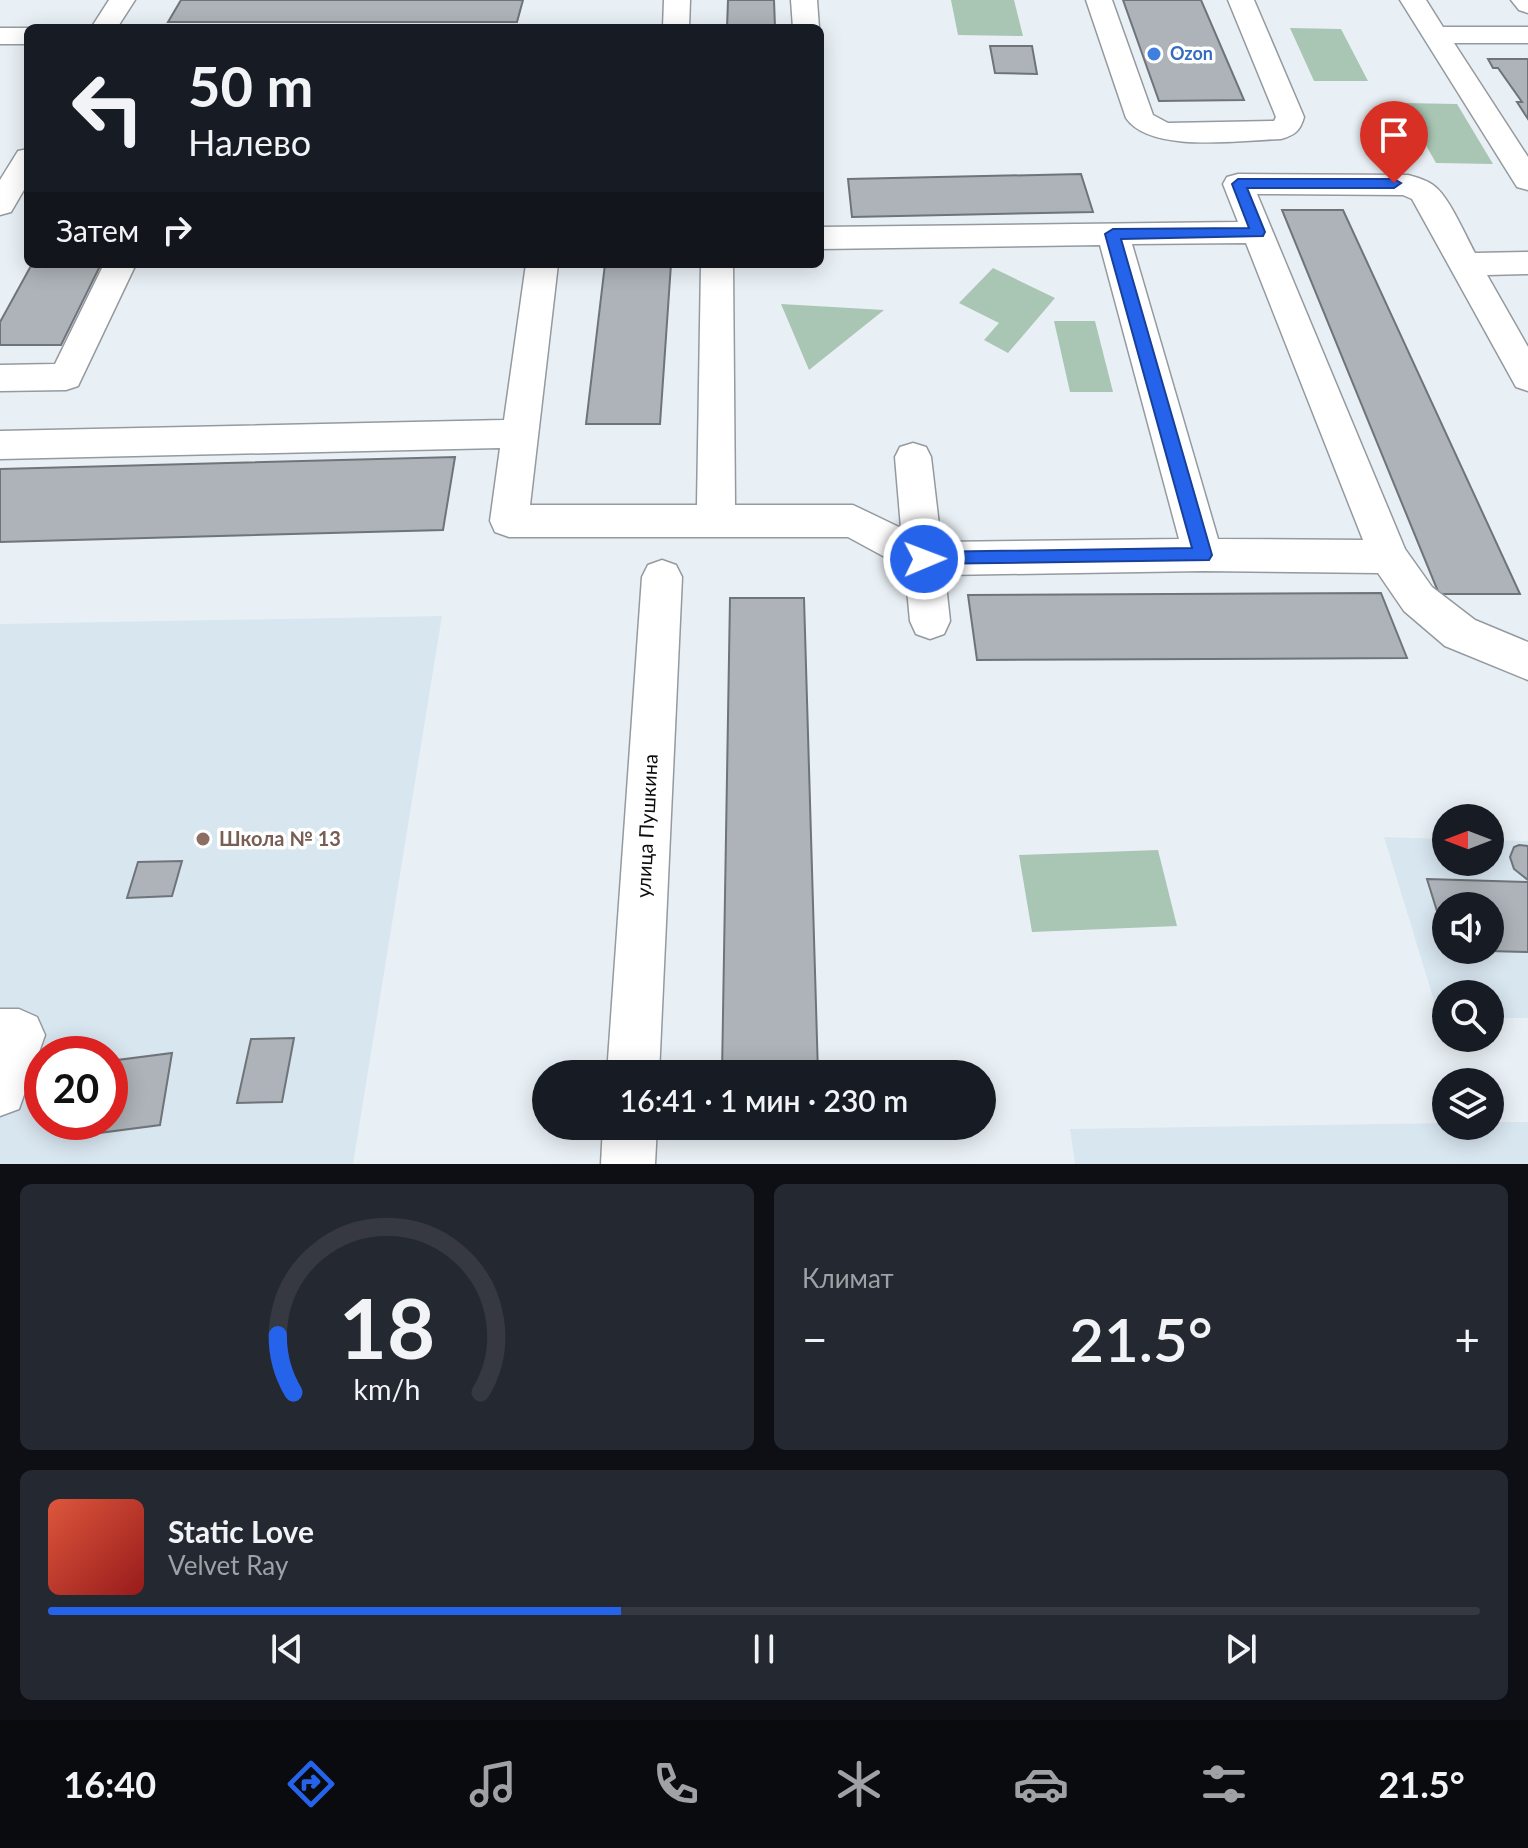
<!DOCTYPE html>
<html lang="ru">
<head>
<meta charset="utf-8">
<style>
	body { margin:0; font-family:Lato,sans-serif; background:#242831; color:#f1f3f6; height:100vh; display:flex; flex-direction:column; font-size:30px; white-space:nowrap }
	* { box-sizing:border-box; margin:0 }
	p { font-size:26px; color:#9ea1a6 }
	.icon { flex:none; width:44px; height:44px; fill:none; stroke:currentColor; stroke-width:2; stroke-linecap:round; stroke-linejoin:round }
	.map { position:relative; height:1164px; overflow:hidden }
	.details { display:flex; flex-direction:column; gap:20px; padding:20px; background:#0d0f14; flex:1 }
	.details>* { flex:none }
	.hud { position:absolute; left:24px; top:24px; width:800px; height:244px; border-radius:12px; box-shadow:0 4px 20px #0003; background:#171b24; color:#f1f3f6; overflow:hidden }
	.needle { width:52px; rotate:270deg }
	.buttons { position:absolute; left:1432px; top:804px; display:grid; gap:16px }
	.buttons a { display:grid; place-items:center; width:72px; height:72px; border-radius:50%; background:#171b24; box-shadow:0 4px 20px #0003; font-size:40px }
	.speed { position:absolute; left:24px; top:1036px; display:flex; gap:16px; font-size:40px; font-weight:700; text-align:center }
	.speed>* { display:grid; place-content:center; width:104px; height:104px; border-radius:50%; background:#171b24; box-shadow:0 4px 20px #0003; line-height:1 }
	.speed .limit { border:12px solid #d22; background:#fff; color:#111 }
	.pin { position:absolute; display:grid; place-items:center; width:68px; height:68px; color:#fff; margin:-82px -34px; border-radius:50% 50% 50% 0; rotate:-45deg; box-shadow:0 0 8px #0007 }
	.pin .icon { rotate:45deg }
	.me { position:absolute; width:88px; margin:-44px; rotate:89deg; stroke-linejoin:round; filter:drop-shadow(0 0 6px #0008) }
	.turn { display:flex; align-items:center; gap:28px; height:168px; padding:0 32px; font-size:36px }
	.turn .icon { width:104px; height:104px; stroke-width:2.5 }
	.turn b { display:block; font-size:56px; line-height:68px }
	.then { display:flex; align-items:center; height:76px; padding:0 32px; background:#0003; gap:16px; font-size:30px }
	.big { font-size:60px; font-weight:600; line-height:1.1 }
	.details .tile { flex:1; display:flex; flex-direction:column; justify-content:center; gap:12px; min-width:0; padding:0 28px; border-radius:12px; background:#242831 }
	.details .dial { align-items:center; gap:0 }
	.dial svg { height:208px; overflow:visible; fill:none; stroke:#363941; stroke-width:7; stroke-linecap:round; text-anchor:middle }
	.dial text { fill:#f1f3f6; stroke:none }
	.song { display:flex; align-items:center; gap:24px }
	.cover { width:96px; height:96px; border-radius:12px; background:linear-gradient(135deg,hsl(10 70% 55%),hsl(0 70% 35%)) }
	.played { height:8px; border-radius:4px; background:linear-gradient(90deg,#2563eb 40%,#363941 40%) }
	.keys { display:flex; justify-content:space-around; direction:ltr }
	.heat { display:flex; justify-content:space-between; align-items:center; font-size:44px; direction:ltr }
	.details .tiles { flex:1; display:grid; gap:20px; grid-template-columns:1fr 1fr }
	.tile:last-child { grid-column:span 2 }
	.trip { position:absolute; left:532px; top:1060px; width:464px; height:80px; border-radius:40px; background:#171b24; box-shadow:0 4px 20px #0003; font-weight:600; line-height:80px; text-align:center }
	.tabs { display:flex; height:128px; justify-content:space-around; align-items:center; background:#090b0e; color:#9ea1a6 }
	.tabs .icon { width:56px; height:56px }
	.tabs .current { color:#2563eb }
	.tabs b { font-size:36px; color:#f1f3f6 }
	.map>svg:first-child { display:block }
	.built { fill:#d8e6f0; fill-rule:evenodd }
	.green { fill:#a8c6b3 }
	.building { fill:#adb3b8; stroke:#6e7479; stroke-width:2 }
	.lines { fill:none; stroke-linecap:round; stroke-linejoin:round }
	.minor-casing { stroke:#949a9f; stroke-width:3 }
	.minor { fill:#fff; fill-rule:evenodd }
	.route { fill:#2563eb; stroke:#184099; stroke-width:2 }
	.shop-dot { fill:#3f7fe0; stroke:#fff; stroke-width:3 }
	.education-dot { fill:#8d6e63; stroke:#fff; stroke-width:3 }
	.labels { text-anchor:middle; stroke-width:7; stroke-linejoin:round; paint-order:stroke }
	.far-shop-label { font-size:18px; font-weight:bold; fill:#366cbe; stroke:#fff; text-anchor:start }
	.street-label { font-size:20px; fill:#0a0c0e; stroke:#fff }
	.education-label { font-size:20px; font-weight:bold; fill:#785e54; stroke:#fff; text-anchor:start }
</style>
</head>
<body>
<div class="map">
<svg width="1528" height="1164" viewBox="0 0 1528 1164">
	<rect width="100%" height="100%" fill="#e9f0f5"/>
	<g class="built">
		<path d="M442,616L353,1164H0V624ZM42,1054H110V1122H42Z"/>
		<path d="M1384,837L1446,839V862H1490V840L1528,841V1018H1490V994H1446V1017H1439ZM1446,906H1490V950H1446Z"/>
		<path d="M1490,1122H1528V1164H1075L1070,1129L1446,1123V1126H1490Z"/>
	</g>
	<g class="green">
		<path d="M951,0H1014L1023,36L958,35Z"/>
		<path d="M1290,28L1341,29L1368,81H1314Z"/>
		<path d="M1402,103L1457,104L1493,164L1436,163Z"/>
		<path d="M993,268L1055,298L1008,353L984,340L999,323L959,303Z"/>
		<path d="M781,304L884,310L809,370Z"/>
		<path d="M1054,321H1095L1113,392H1070Z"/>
		<path d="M1158,850L1177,926L1032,932L1019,855Z"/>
	</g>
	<g class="building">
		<path d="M181,0H523L517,22H168Z"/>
		<path d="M728,0H774L775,28H727Z"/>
		<path d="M1123,0H1201L1244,100L1159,101Z"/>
		<path d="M990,46H1032L1037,74L995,73Z"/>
		<path d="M1488,59H1528V119L1517,102H1522L1498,68H1493Z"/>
		<path d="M1081,174L1093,212L852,217L848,179Z"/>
		<path d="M1282,210H1343L1520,594H1439Z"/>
		<path d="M32,264H101L61,345H0V322Z"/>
		<path d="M605,264H671L660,424H586Z"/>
		<path d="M455,457L443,530L0,542V469Z"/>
		<path d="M1381,593L1407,658L977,660L968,595Z"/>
		<path d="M730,598H804L818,1074H722Z"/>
		<path d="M1519,845L1528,846V880L1514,869L1510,857L1514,847Z"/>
		<path d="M182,861L172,896L127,898L138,862Z"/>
		<path d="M1427,879L1528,882V952L1449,950H1490V906H1446V940Z"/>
		<path d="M294,1038L282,1102L237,1103L251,1039Z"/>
		<path d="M172,1053L160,1125L76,1136L80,1122H110V1061Z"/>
		<rect x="721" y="1126" width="98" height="10"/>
	</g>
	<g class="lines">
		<g class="minor-casing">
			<g id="minor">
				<path d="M109,0H135L117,28H91Z"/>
				<path d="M664,0H690L689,28H663Z"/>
				<path d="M791,0H817L819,28H793Z"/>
				<path d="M1086,0H1112L1153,115L1168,123L1274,121L1276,117L1228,0H1254L1304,117C1300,131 1295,135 1281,139C1240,140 1151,154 1126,118Z"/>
				<path d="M1400,0H1426L1443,27H1528V43H1454L1528,157V190L1517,187Z"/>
				<path d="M1511,0H1528V13L1519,10Z"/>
				<rect x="0" y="28" width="28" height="16"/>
				<path d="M28,149V183L11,212L0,215V180L18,151Z"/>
				<path d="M1238,174L1408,175C1416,177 1426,180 1433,185C1449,196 1465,235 1475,253L1528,252V274L1487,275L1528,347V391L1516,387L1412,199L1403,195L1257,194L1405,549L1432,587L1475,620L1528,642V680L1445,646L1404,611L1378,573L1203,571L945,575L950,621L944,634L930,639L916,634L910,621L905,568L848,537H509L495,532L490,521L500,448L0,459V431L504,420L526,264H558L530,505H697L701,264H733L735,505H853L901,528L895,457L900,447L913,443L926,447L931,457L941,542L1179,539L1100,245L820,249V227L1238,222L1223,184L1227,177ZM1246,243L1363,540L1218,539L1132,244Z"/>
				<path d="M104,264H136L78,386L66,390L0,391V365L55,364Z"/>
				<path d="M662,560L676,565L682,577L659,1074H607L642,577L648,565Z"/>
				<path d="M0,1009H19L37,1017L45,1035L19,1109L0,1116Z"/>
				<path d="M603,1126H657L655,1164H601Z"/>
			</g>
		</g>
		<use href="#minor" class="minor"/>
	</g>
	<path class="route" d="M1238,179H1394L1401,183L1394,188H1247L1265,232L1263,236L1121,239L1212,555L1209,560L918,564L915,559L924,552L1192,548L1105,234L1113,229L1249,228L1232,184Z"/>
	<circle class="shop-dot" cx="1154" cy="54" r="8"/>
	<circle class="education-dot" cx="203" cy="839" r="8"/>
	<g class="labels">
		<g class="far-shop-label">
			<text x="1170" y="60">Ozon</text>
		</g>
		<g class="street-label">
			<text transform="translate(647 826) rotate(-87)" y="7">улица Пушкина</text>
		</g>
		<g class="education-label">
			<text x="219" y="846">Школа № 13</text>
		</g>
	</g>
</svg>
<div class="buttons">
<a><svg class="needle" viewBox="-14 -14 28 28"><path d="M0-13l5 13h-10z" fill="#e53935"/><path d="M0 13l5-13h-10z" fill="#9ea1a6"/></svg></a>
<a><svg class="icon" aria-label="sound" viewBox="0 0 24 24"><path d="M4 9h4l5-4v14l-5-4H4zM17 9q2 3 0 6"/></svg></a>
<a><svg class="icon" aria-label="search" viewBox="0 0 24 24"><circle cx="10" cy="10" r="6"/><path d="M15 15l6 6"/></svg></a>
<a><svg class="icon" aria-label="layers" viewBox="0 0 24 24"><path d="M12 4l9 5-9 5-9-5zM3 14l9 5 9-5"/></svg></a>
</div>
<div class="speed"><div class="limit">20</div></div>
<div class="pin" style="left:1394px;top:183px;background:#d93025"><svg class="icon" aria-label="arrive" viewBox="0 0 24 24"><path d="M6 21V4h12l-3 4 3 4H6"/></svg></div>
<svg class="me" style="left:924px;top:559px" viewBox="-20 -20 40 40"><circle r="17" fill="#2563eb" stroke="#fff" stroke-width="3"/><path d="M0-11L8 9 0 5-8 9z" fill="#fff"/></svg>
<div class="trip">16:41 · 1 мин · 230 m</div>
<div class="hud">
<div class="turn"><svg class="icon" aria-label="left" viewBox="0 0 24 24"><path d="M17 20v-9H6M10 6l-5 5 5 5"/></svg><div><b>50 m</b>Налево</div></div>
<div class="then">Затем<svg class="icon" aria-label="right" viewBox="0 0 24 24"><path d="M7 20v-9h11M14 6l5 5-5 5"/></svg></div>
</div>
</div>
<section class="details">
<div class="tiles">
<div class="tile dial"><svg viewBox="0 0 100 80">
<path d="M14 69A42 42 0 1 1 86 69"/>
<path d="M14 69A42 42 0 0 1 8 47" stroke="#2563eb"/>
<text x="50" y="56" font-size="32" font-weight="700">18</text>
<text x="50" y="72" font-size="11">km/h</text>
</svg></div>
<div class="tile"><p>Климат</p>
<div class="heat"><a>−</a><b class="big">21.5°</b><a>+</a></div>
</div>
<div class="tile">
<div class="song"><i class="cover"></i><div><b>Static Love</b><p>Velvet Ray</p></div></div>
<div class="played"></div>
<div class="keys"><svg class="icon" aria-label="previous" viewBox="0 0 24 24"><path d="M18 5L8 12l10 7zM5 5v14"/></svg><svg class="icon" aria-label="pause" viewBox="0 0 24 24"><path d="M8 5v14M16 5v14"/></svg><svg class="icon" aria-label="next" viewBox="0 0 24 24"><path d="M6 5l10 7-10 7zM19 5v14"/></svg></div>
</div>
</div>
</section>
<nav class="tabs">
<b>16:40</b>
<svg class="icon current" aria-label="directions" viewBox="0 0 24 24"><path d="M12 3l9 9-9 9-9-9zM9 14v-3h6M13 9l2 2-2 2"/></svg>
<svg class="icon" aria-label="music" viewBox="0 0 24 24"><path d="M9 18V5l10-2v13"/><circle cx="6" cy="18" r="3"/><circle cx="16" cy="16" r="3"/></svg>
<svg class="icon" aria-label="phone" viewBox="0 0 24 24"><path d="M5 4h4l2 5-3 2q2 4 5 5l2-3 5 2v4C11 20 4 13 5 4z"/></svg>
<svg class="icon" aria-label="climate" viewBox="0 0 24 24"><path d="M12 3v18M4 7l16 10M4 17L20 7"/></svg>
<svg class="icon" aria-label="car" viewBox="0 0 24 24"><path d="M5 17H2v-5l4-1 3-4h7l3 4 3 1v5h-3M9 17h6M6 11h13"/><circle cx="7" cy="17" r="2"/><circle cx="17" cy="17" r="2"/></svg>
<svg class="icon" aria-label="filters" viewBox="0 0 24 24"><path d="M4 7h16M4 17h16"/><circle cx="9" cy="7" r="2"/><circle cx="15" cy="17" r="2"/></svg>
<b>21.5°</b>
</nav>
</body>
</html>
